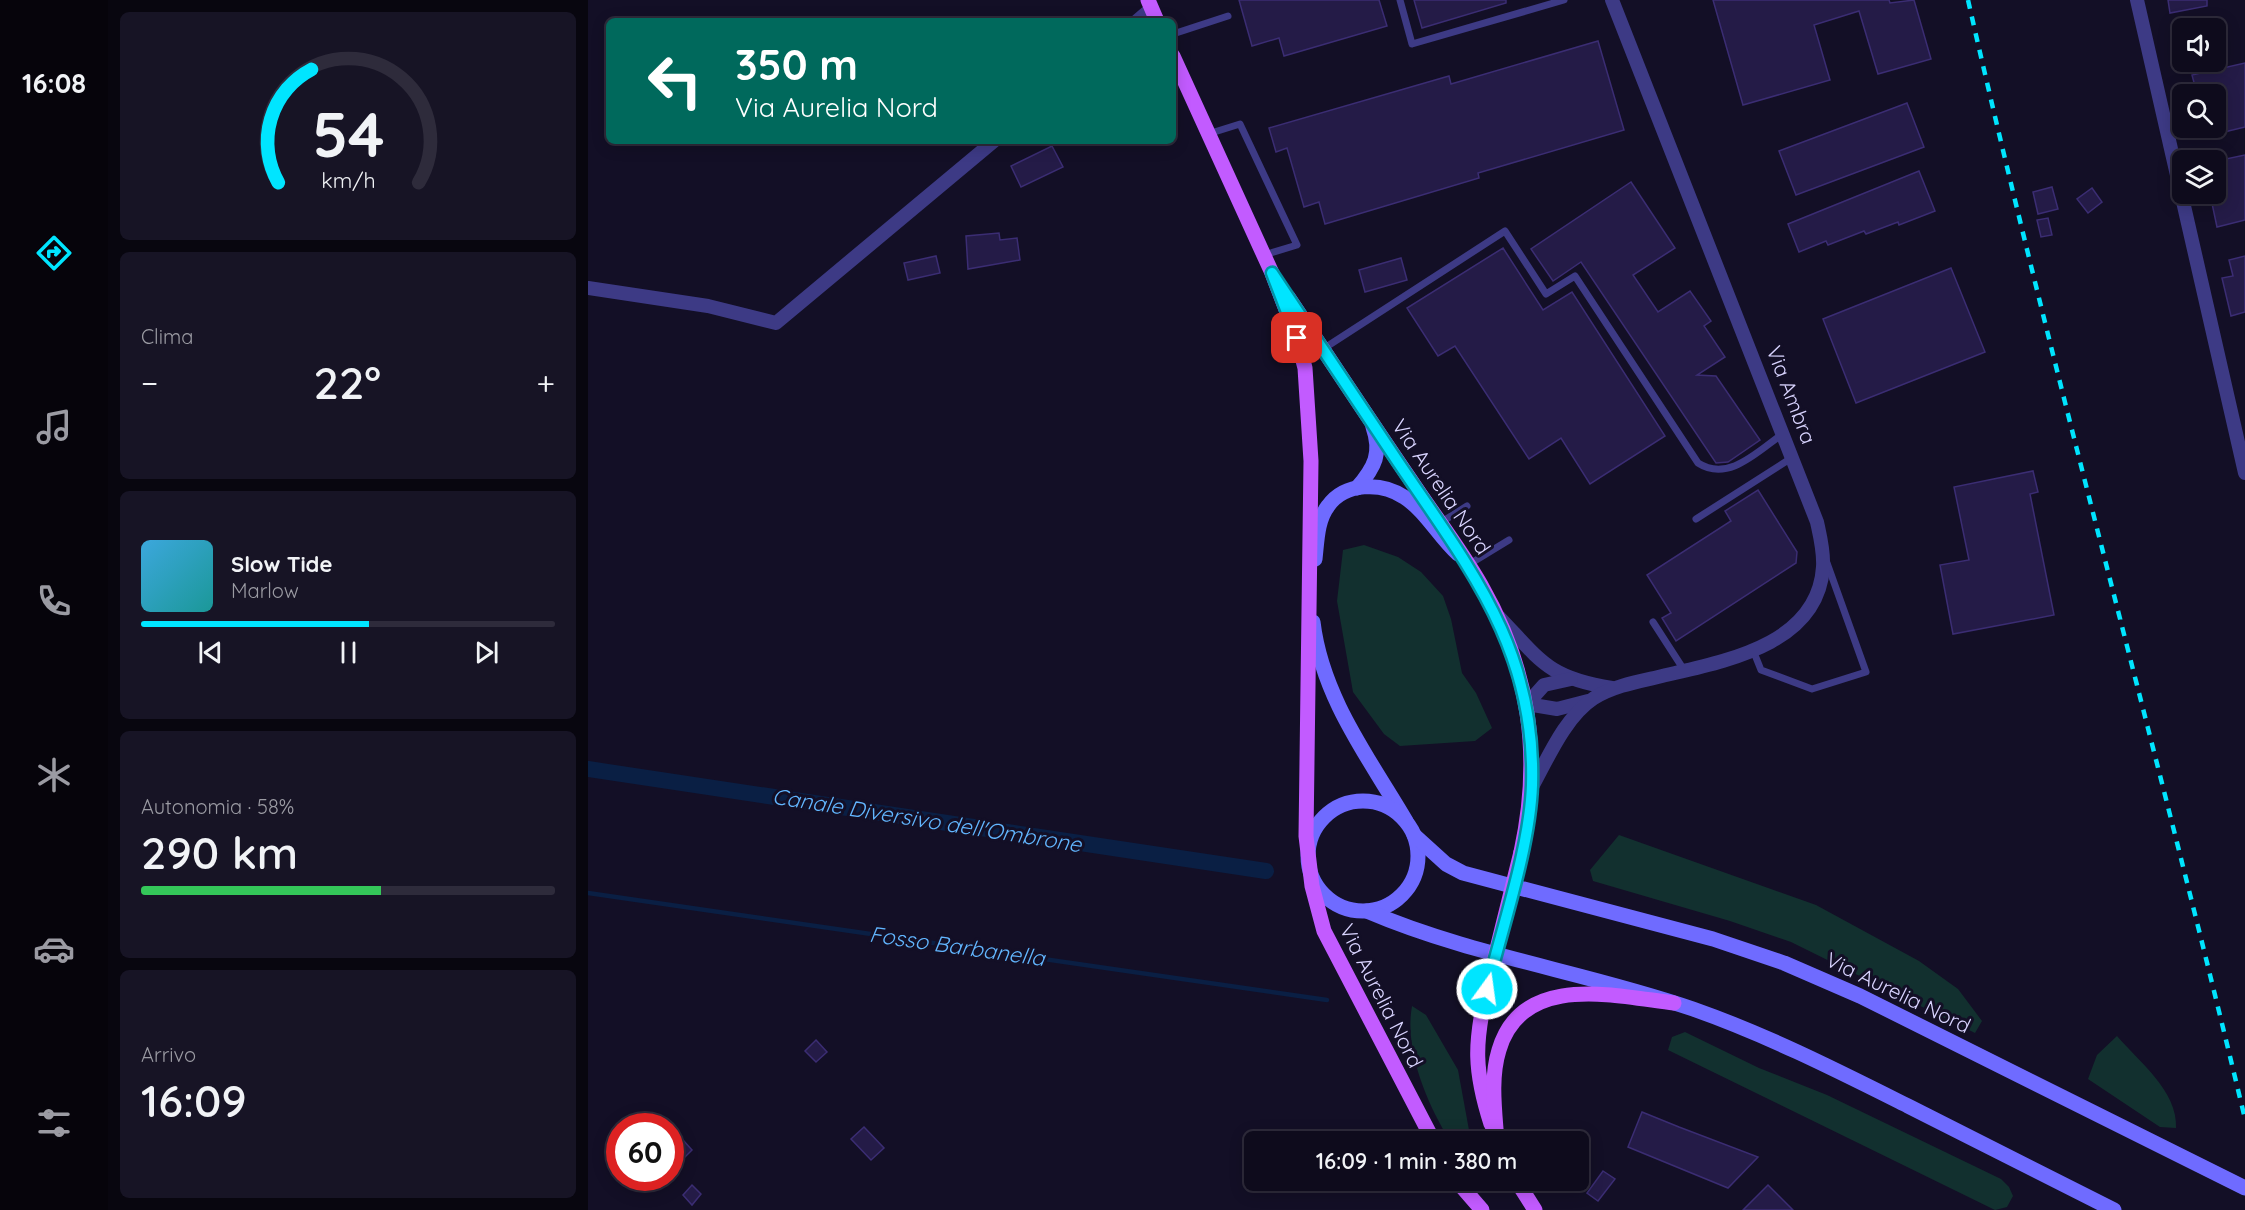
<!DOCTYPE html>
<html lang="it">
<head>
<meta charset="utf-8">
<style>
	body { margin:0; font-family:Quicksand,sans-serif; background:#171425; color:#f1f3f6; height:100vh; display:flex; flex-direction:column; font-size:22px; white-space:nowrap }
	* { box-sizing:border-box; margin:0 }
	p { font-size:20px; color:#9b9ba3 }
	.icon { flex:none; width:33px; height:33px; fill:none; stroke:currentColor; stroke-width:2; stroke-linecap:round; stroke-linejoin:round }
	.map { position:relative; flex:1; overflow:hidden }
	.sheet { display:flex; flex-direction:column; gap:12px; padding:12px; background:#08060f; width:480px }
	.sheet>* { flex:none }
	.banner { position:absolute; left:18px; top:18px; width:570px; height:126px; border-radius:9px; box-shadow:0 3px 15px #0003,0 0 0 2px #2e2b3b; background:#00695c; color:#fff; overflow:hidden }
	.buttons { position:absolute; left:1584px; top:18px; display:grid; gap:12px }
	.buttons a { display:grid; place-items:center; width:54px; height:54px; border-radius:9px; background:#0e0b1c; box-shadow:0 3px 15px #0003,0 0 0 2px #2e2b3b; font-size:30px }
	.speed { position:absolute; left:18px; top:1113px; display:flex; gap:12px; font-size:30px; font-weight:700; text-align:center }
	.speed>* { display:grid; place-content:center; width:78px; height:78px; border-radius:50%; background:#0e0b1c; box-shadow:0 3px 15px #0003,0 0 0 2px #2e2b3b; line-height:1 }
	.speed .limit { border:9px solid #d22; background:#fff; color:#111 }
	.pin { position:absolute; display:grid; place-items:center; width:51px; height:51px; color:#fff; margin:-26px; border-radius:12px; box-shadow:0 3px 9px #0006 }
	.me { position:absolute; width:66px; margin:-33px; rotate:14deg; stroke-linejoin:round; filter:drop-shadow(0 0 4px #0008) }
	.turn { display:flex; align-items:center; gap:21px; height:126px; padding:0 30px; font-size:27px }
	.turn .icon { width:78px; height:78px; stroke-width:2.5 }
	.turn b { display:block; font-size:42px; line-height:51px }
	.big { font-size:45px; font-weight:600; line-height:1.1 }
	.sheet .widget { flex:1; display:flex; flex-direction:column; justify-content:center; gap:9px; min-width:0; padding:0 21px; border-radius:9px; background:#171425 }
	.sheet .dial { align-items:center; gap:0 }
	.dial svg { height:156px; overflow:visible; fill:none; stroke:#2e2b3b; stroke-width:7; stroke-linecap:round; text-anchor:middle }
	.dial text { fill:#f1f3f6; stroke:none }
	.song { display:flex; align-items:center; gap:18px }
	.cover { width:72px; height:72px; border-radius:9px; background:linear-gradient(135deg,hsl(200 70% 55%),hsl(180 70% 35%)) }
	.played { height:6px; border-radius:3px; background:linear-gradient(90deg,#00e5ff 55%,#2e2b3b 55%) }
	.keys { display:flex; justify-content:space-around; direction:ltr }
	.heat { display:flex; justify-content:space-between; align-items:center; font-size:33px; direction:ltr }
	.charge { height:9px; border-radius:4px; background:linear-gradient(90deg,#34c759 58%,#2e2b3b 0) }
	.trip { position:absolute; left:656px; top:1131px; width:345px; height:60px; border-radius:9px; background:#0e0b1c; box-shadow:0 3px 15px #0003,0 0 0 2px #2e2b3b; font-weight:600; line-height:60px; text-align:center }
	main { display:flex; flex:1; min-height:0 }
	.tab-bar { display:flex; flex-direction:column; width:108px; justify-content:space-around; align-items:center; background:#06040b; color:#9b9ba3 }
	.tab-bar .icon { width:42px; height:42px }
	.tab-bar .active { color:#00e5ff }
	.tab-bar b { font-size:27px; color:#f1f3f6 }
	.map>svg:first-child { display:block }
	.green { fill:#12302f }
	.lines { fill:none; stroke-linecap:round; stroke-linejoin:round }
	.stream { stroke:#0a1f44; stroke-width:4.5 }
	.canal { stroke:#0a1f44; stroke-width:16 }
	.building { fill:#241b47; stroke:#3b2d73; stroke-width:1.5 }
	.service { stroke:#3d3a85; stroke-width:7 }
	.minor { stroke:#3d3a85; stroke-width:14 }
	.secondary { stroke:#6f6bff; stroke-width:15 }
	.primary { stroke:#c25bff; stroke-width:15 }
	.rail { stroke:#00e5ff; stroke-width:4.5; stroke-dasharray:9 8; stroke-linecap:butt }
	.primary-bridge { stroke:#c25bff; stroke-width:15 }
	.route-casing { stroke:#0095a6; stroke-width:15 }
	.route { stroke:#00e5ff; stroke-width:10 }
	.labels { text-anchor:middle; stroke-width:6; stroke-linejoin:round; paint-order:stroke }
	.street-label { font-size:21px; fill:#d9d4ff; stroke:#130f26 }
	.water-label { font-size:22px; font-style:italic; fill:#62b6ff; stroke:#130f26 }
</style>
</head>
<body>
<main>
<nav class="tab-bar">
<b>16:08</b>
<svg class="icon active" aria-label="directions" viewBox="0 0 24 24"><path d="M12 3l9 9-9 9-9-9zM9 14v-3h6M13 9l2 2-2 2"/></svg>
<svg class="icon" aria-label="music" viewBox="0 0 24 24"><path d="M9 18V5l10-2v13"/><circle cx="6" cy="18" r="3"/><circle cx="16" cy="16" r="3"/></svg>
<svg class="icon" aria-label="phone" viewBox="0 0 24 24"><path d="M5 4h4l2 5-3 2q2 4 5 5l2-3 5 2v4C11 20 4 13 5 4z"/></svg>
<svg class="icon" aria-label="climate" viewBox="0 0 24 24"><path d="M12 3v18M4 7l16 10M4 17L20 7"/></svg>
<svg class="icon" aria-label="car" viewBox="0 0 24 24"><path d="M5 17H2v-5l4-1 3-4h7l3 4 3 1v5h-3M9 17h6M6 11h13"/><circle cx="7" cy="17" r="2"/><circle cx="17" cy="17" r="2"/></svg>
<svg class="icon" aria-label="filters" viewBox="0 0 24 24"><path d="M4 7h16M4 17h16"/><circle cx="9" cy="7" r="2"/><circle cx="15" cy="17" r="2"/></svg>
</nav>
<section class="sheet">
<div class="widget dial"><svg viewBox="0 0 100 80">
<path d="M14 69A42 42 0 1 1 86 69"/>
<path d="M14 69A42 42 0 0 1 31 11" stroke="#00e5ff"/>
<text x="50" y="56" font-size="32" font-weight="700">54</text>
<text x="50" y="72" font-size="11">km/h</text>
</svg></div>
<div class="widget"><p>Clima</p>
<div class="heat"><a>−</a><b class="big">22°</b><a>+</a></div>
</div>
<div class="widget">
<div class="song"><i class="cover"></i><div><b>Slow Tide</b><p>Marlow</p></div></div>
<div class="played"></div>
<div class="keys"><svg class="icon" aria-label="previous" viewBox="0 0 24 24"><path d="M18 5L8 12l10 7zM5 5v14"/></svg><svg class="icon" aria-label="pause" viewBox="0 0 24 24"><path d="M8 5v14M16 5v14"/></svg><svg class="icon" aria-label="next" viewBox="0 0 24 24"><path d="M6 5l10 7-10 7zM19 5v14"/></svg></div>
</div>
<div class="widget"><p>Autonomia · 58%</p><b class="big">290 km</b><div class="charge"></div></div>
<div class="widget"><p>Arrivo</p><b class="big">16:09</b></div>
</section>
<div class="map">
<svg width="1657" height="1210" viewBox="0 0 1657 1210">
	<rect width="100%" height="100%" fill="#130f26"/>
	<g class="green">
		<path d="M776,545L810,557L833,572L855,596L863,619L874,673L888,693L904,728L887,741L812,746L796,734L765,692L749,601L755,550Z"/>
		<path d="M1031,835L1228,905L1331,961L1370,989L1394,1021L1387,1033L1203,942L1142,921L1005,881L1002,870Z"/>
		<path d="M824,1006L838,1015L870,1070L883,1141H862C839,1104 816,1050 824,1006Z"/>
		<path d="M1097,1032L1171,1068L1239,1095L1413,1179L1421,1187L1425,1196L1419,1207L1407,1210L1080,1050L1084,1037Z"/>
		<path d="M1529,1036C1550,1061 1590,1091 1588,1128L1572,1127L1500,1079L1509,1055Z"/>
	</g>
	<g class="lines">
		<path class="stream" d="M0,893L739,1000"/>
		<path class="canal" d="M0,769L678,871"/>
	</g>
	<g class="building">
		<path d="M651,0H791L799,26L696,56L691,38L664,46Z"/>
		<path d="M826,0H918V3L834,28Z"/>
		<path d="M1125,0H1301L1302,3L1326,0L1343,59L1290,74L1271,11L1226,25L1242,80L1155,105Z"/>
		<path d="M1580,0H1619V6L1582,13Z"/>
		<path d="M1010,41L1036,130L890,173L891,178L737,224L731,202L716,207L699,148L688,152L681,128L861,76L863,84Z"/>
		<path d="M1657,63V127L1628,134V94H1609L1604,75Z"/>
		<path d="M1319,103L1336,147L1208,195L1191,151Z"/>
		<path d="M464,146L475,167L433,187L423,166Z"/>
		<path d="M1657,155V220L1629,227L1622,194H1628V161Z"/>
		<path d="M1331,171L1347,211L1311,225L1310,222L1278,234L1276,231L1240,245L1238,241L1211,252L1200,224Z"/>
		<path d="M1043,182L1087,248L1045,275L1070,312L1102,291L1123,321L1116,326L1137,357L1109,375L1128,376L1172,440L1140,462L1128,463L993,262L965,281L943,249Z"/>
		<path d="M1464,187L1470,209L1450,214L1445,192Z"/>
		<path d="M1504,188L1514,202L1500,213L1489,199Z"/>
		<path d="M1460,218L1464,235L1453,237L1449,220Z"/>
		<path d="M411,233L412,240L429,238L432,260L380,269L378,236Z"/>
		<path d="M915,248L955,310L984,292L1077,436L1002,484L973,438L941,459L867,346L850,356L819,308Z"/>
		<path d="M348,256L352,273L320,280L316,263Z"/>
		<path d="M1657,256V312L1643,316L1634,278L1645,276L1641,260Z"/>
		<path d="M813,258L819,280L777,292L771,270Z"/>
		<path d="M1363,268L1397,352L1268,403L1235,319Z"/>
		<path d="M1445,471L1450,492L1442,494L1466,615L1365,634L1352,565L1381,560L1366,487Z"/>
		<path d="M1170,490L1209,552L1208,563L1088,641L1074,618L1083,613L1059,575L1143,521L1137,511Z"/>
		<path d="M228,1040L239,1052L228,1062L217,1051Z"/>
		<path d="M1054,1112L1091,1127L1170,1157L1140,1188L1040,1147Z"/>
		<path d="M276,1127L296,1148L283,1160L263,1139Z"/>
		<path d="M95,1140L104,1150L96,1158L87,1148Z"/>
		<path d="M1015,1171L1027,1179L1010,1201L999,1193Z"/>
		<path d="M104,1185L113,1194L104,1205L95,1195Z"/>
		<path d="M1180,1185L1205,1210H1155Z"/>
	</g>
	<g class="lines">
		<g class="service">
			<path d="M812,0L824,44L976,0"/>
			<path d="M585,34L640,16"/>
			<path d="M620,134L652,124L709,245L676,255"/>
			<path d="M735,349L917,231L958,294L987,276L1110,463C1141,483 1171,450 1196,433"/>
			<path d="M1108,519L1205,457"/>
			<path d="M852,523L879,506"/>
			<path d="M880,565L921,540"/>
			<path d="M1065,622L1096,670"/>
			<path d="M1165,650L1173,670L1224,689L1278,672L1239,563"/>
		</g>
		<g class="minor">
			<path d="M1549,0L1657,473"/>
			<path d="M549,21L563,9"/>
			<path d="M0,288L120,306L188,323L406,141"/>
			<path d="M911,617C953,661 960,678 1024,688"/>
			<path d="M983,679L956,685L939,704L969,709L1000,701"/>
			<path d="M944,787C960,758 977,717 1006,698C1026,686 1048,682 1070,677C1132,662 1230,647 1235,567C1236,551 1232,536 1229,522L1024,0"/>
		</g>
		<g class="secondary">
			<path d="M769,488C787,467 794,453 785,427"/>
			<path d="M727,559C729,542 729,520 740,506C757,482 794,482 816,497C838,511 851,537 870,554"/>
			<path d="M725,622C734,697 781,758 818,821"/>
			<circle cx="775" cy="856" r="55"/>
			<path d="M826,835L858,864L875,873L1125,939L1196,963L1272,996L1657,1188"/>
			<path d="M779,911C884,956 998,972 1105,1009C1179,1035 1250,1071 1320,1106C1389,1141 1458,1175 1526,1210"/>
		</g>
		<g class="primary">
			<path d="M560,0L569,21"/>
			<path d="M585,56L684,273L709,338L717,368L723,461L718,836L724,886L736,931L846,1142"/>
			<path d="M700,297C741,358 781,419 822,479C845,514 872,548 893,585C942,671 954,756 933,852"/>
			<path d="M899,989C886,1043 886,1071 903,1124"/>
			<path d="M909,1142C907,1112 902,1079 911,1050C934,972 1027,996 1086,1003"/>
			<path d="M868,1180L894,1210"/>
			<path d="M928,1180L947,1210"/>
		</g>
		<path class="rail" d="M1380,0C1465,375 1568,745 1657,1119"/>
		<path class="primary-bridge" d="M899,989L933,852"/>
	</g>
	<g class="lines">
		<g class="route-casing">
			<path id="route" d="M709,338L684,273C726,336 768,399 810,462C882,569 948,649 944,785C942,847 914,928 899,989"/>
		</g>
		<use href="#route" class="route"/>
	</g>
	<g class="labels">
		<g class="street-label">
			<text transform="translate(1203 395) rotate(69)" y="7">Via Ambra</text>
			<text transform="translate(853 487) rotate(56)" y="7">Via Aurelia Nord</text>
			<text transform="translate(1310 993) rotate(26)" y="7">Via Aurelia Nord</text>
			<text transform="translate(793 996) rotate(63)" y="7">Via Aurelia Nord</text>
		</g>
		<g class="water-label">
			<text transform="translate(339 820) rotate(9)" y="8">Canale Diversivo dell'Ombrone</text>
			<text transform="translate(369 946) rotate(8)" y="8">Fosso Barbanella</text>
		</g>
	</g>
</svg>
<div class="buttons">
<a><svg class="icon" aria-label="sound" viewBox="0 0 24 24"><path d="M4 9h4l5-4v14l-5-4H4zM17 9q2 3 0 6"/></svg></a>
<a><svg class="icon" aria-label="search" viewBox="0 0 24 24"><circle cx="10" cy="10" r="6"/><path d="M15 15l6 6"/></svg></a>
<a><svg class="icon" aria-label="layers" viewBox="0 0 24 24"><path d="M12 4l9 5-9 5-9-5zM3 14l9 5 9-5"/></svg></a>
</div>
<div class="speed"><div class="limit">60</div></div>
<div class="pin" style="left:709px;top:338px;background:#d93025"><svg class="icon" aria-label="arrive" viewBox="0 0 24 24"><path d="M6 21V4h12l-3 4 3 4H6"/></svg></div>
<svg class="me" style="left:899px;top:989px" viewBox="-20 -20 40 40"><circle r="17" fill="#00e5ff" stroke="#fff" stroke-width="3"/><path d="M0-11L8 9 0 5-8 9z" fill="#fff"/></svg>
<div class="trip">16:09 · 1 min · 380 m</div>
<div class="banner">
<div class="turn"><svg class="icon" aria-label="left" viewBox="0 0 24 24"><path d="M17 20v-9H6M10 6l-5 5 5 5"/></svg><div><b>350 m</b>Via Aurelia Nord</div></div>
</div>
</div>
</main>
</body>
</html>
